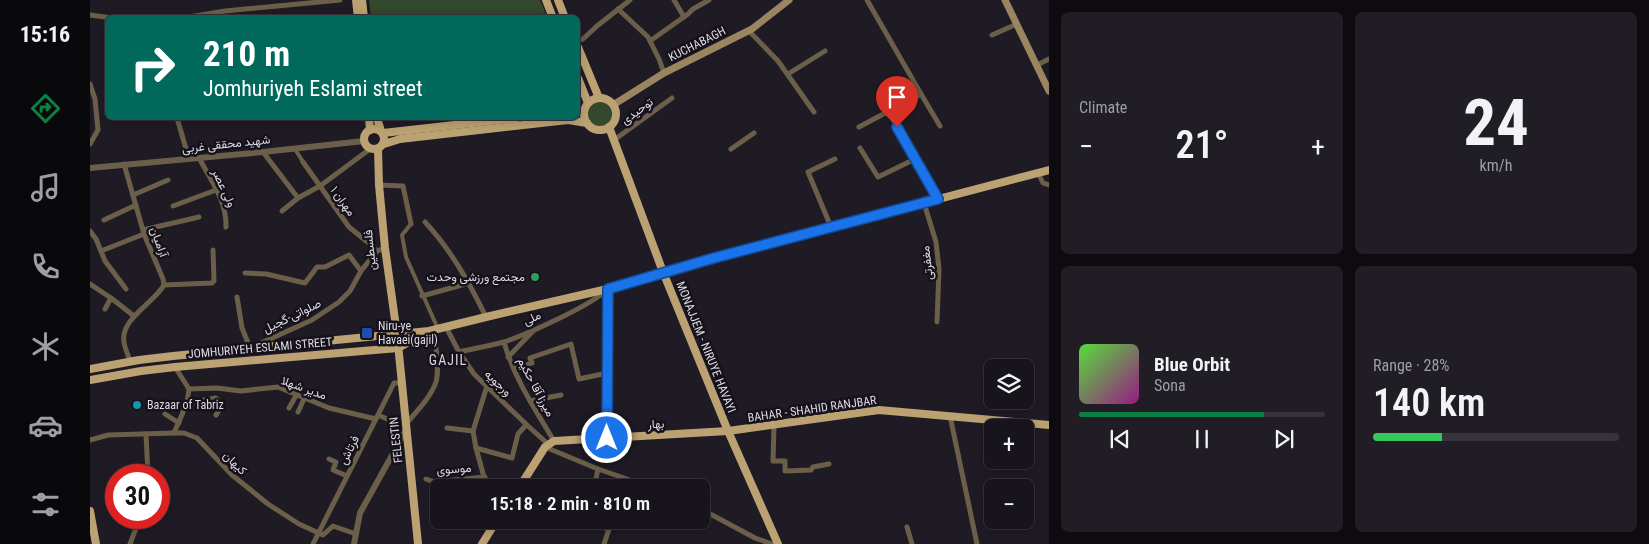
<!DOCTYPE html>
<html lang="en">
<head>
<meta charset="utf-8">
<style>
	body { margin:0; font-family:"Roboto Condensed",Vazirmatn,sans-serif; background:#201d25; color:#f1f3f6; height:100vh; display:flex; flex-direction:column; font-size:19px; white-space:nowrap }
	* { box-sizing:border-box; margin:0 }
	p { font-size:16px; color:#9e9ea3 }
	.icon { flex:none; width:28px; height:28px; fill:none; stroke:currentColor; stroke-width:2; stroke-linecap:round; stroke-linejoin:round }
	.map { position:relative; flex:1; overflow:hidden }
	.sheet { display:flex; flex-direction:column; gap:12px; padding:12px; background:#0d0b0f; width:600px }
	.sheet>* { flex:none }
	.banner { position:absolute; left:15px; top:15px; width:475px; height:105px; border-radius:8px; box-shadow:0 2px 12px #0003,0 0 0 1px #36333b; background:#00695c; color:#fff; overflow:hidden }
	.buttons { position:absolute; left:894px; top:359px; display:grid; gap:10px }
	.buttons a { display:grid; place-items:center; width:50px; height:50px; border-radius:8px; background:#17141c; box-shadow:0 2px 12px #0003,0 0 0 1px #36333b; font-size:25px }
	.speed { position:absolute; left:15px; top:464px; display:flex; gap:10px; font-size:25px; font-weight:700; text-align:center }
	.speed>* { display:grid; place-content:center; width:65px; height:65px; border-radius:50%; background:#17141c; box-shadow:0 2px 12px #0003,0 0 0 1px #36333b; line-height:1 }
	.speed .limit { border:8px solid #d22; background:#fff; color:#111 }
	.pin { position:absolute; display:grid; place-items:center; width:42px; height:42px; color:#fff; margin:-51px -21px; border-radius:50% 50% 50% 0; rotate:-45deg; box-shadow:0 0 5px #0007 }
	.pin .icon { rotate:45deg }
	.me { position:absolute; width:55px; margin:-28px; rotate:0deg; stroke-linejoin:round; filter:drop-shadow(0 0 4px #0008) }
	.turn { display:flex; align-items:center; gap:18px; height:105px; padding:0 15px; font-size:22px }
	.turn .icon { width:65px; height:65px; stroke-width:2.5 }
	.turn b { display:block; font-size:35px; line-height:42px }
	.big { font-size:38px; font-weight:600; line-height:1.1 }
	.sheet .widget { flex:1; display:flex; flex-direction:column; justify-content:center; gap:8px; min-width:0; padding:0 18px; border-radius:8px; background:#201d25 }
	.sheet .dial { align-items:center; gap:0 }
	.dial b { font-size:65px; line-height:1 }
	.song { display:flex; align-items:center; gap:15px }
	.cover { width:60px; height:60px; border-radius:8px; background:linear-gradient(135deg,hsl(110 70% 55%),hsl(310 70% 35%)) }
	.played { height:5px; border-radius:2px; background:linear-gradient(90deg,#0b8043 75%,#36333b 75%) }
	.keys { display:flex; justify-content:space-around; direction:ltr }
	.heat { display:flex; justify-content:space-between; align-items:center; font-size:28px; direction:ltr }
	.charge { height:8px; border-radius:4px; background:linear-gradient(90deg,#34c759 28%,#36333b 0) }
	.sheet .tiles { flex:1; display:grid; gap:12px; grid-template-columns:repeat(2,1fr) }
	.trip { position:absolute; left:340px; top:479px; width:280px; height:50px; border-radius:8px; background:#17141c; box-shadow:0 2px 12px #0003,0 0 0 1px #36333b; font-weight:600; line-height:50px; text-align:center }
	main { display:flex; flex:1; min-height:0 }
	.tab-bar { display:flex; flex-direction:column; width:90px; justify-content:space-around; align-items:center; background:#09080b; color:#9e9ea3 }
	.tab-bar .icon { width:35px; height:35px }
	.tab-bar .active { color:#0b8043 }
	.tab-bar b { font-size:22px; color:#f1f3f6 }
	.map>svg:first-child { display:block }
	.green { fill:#34482d }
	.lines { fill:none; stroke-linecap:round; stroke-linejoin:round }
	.pedestrian { stroke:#6c5f49; stroke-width:4 }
	.minor { stroke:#6c5f49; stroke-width:5 }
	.tertiary { stroke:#6c5f49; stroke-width:6 }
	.secondary { stroke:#998560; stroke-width:7 }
	.primary { stroke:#bca272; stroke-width:8 }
	.route-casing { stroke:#114b97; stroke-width:12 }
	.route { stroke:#1a73e8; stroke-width:9 }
	.leisure-dot { fill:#2e9e5b; stroke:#16121c; stroke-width:2 }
	.transit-dot { fill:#1a4fb4; stroke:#16121c; stroke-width:2 }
	.culture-dot { fill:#0f9aa8; stroke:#16121c; stroke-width:2 }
	.labels { text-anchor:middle; stroke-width:5; stroke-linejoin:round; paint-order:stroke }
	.street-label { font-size:12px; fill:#dfdce3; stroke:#16121c }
	.poi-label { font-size:12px; fill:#dfdce3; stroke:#16121c; text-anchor:start }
	.neighbourhood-label { font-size:14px; letter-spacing:1px; fill:#d6d0df; stroke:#16121c }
</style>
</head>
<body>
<main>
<nav class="tab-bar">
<b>15:16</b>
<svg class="icon active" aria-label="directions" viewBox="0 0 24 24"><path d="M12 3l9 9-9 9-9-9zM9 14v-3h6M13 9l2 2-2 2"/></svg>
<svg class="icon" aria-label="music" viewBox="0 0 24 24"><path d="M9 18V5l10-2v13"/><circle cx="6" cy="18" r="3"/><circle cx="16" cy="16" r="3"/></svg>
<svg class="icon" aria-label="phone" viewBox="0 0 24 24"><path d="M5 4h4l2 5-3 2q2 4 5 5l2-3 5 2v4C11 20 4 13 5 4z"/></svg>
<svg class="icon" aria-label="climate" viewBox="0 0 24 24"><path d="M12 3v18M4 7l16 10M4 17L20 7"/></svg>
<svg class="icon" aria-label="car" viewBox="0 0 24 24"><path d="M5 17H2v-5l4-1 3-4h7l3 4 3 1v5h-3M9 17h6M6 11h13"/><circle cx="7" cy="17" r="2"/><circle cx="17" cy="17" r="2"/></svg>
<svg class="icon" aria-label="filters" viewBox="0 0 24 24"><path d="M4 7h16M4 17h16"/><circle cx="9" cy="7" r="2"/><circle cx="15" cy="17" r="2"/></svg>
</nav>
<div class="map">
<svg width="959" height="544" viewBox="0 0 959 544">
	<rect width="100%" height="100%" fill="#1f1b25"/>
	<g class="green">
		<path d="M279,0H450L457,17H281Z"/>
		<circle cx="509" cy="114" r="13"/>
	</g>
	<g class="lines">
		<g class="pedestrian">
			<path d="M205,149L213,162"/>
			<path d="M321,224L312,235L316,257L348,329"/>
		</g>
		<g class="minor">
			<path d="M584,0L594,17"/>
			<path d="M528,9L558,37L569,59L574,73"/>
			<path d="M0,15L22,18"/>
			<path d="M93,18L135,11L250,0"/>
			<path d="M659,31L688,61L724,112"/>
			<path d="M902,35L927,24"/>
			<path d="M488,40L493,39L507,26L540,0"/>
			<path d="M560,41L598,14L603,9L619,0"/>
			<path d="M947,65L959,59"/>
			<path d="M698,74L735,51"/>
			<path d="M0,84L5,99L8,130L0,144"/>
			<path d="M831,94L850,126"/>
			<path d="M798,111L848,199"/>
			<path d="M87,118L99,159"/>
			<path d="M769,127L831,94L777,0"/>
			<path d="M524,140L582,98"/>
			<path d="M770,148L788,177L825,159"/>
			<path d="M641,149L664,133"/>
			<path d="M173,152L208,198"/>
			<path d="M109,158C121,180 137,202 136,227"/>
			<path d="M213,162L259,227L280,244L287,251L295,248"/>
			<path d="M34,164L54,234L73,279L74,285C64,303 30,319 34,342C35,349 38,355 40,361"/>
			<path d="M948,173L953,183L959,185"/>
			<path d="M289,185L313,186L321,224"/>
			<path d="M43,195L78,180"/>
			<path d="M834,203L846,242L849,269L847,322"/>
			<path d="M83,206L126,190"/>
			<path d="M192,211L208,198L230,186L280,149"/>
			<path d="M14,220L46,205"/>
			<path d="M335,222C361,250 379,282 396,317"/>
			<path d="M741,227L718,172L745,159"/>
			<path d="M53,230L109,217"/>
			<path d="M0,231L6,239L15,261L36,289"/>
			<path d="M11,251L54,234"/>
			<path d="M155,273L176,274L215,283L227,267H235L259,255L271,271"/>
			<path d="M0,284L21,298L44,316"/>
			<path d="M74,285L122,283L124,281L123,250"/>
			<path d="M332,296L379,283"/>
			<path d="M147,297L152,328L160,348L222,320L249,302L260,291L271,271L287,251"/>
			<path d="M15,309L21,298"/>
			<path d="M356,327L369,352L384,374L438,426L458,444"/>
			<path d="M414,342C424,378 445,409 464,441"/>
			<path d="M369,352C384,348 400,346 414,342C435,335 505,304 517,289"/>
			<path d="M418,357L444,330"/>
			<path d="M85,367L99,389L127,388L151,391L188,387L239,408L286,419"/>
			<path d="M424,369L442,363L440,358L481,344L489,379L517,373"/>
			<path d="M397,386L383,431L386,448L397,488"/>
			<path d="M440,401L471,395"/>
			<path d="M97,403L126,398L128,400V412L126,415"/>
			<path d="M199,408L207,394"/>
			<path d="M208,412L215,397"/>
			<path d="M75,414L89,423"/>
			<path d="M288,415L302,421"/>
			<path d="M860,416L887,544"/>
			<path d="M316,424C326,412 341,397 346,382C350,368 345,345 344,330"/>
			<path d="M684,426L683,461H695V471L721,470L723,467L739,464"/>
			<path d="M357,428L383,431"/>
			<path d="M84,433L97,403L99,389"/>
			<path d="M56,434L58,475"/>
			<path d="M517,438L518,289"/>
			<path d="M0,440L18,435L84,433H94L107,438L142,475L178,504L209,524L233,535L243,526L266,534"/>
			<path d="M455,447L508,469L563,488"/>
			<path d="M386,448L422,458L428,434L436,425"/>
			<path d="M239,459L246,462L243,470L257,476"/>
			<path d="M336,479L344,482L395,477"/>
			<path d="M504,488L508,469"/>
			<path d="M611,509L665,538L682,544"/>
			<path d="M496,520V522L519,529L514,544"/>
			<path d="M817,527L822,544"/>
			<path d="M40,544L50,518"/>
			<path d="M223,544L304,383H312"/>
		</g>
		<g class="tertiary">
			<path d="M0,168L173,152L274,141"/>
			<path d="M264,544L270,513L316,430"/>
		</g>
		<g class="secondary">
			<path d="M915,0L959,91"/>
			<path d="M523,105L574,73L662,29L699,0"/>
		</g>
		<g class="primary">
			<path d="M266,0L268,18"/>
			<path d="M272,0L274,18"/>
			<path d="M456,0L463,18"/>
			<path d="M468,0L475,18"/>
			<path d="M488,47L509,98"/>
			<path d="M488,78L498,103"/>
			<circle cx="510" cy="114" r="16"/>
			<path d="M279,118L280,130"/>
			<path d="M287,118L291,131"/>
			<path d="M519,127L573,272L638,431L688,544"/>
			<circle cx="284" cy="139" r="10"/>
			<path d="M293,133L427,118"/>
			<path d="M294,144L310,139L478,120L497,123"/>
			<path d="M288,149L289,185L295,248L307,334L328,544"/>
			<path d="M0,369L49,360L83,356L339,331L396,317L513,290L624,258L959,170"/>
			<path d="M0,380L51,371L85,367L308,348L335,333"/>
			<path d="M429,488L455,447L464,441L638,431L789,410L959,425"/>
			<path d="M0,511L6,544"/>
			<path d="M392,544L407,520"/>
		</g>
	</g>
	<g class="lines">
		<g class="route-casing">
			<path id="route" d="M517,438L518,289L624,258L848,199L807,127"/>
		</g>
		<use href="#route" class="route"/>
	</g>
	<circle class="leisure-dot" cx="445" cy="277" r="5"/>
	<rect class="transit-dot" x="271" y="327" width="12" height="12" rx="2.5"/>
	<circle class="culture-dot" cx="47" cy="405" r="5"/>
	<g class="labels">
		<g class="street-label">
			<text transform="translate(607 44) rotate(-27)" y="4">KUCHABAGH</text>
			<text transform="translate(547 111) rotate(-36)" y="4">توحیدی</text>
			<text transform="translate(136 144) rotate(-6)" y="4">شهید محققی غربی</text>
			<text transform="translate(134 188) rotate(65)" y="4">ولی عصر</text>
			<text transform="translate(253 201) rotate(54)" y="4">مهران ۱</text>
			<text transform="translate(69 242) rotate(70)" y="4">آرامیان</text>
			<text transform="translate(280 250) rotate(-96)" y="4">فلسطین</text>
			<text transform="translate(837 263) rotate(-96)" y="4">مغفرتی</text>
			<text transform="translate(202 316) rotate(-26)" y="4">صلواتی-گجیل</text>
			<text transform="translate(442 318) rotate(-25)" y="4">ملی</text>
			<text transform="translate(616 347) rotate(68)" y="4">MONAJJEM - NIRUYE HAVAYI</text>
			<text transform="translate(170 348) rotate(-5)" y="4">JOMHURIYEH ESLAMI STREET</text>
			<text transform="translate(408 383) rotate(43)" y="4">ورجویه</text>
			<text transform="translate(446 387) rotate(62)" y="4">میرزا آقا حکیم</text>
			<text transform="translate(214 388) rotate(20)" y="4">مدیر شهلا</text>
			<text transform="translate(722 409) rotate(-8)" y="4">BAHAR - SHAHID RANJBAR</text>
			<text transform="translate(566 424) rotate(-3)" y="4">بهار</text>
			<text transform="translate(306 440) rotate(-96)" y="4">FELESTIN</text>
			<text transform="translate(259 450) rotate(-63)" y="4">فرتاش</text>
			<text transform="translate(145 463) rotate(44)" y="4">کیهان</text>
			<text transform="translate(364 469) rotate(-4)" y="4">موسوی</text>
		</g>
		<g class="poi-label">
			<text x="435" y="281" text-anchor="end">مجتمع ورزشی وحدت</text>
			<text x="288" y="330">Niru-ye<tspan x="288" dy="14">Havaei(gajil)</tspan></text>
			<text x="57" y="409">Bazaar of Tabriz</text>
		</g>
		<g class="neighbourhood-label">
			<text x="358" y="365">GAJIL</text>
		</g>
	</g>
</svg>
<div class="buttons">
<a><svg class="icon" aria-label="layers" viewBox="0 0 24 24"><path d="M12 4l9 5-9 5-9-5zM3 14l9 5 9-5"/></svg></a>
<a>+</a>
<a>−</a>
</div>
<div class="speed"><div class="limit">30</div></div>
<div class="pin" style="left:807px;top:127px;background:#d93025"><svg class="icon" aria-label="arrive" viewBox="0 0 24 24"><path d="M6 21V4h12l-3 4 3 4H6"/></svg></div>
<svg class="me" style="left:517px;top:438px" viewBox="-20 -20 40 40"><circle r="17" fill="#1a73e8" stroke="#fff" stroke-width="3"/><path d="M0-11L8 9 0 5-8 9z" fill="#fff"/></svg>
<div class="trip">15:18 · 2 min · 810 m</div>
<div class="banner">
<div class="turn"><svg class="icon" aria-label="right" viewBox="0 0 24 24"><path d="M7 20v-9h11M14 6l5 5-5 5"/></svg><div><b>210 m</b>Jomhuriyeh Eslami street</div></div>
</div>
</div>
<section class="sheet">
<div class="tiles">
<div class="widget"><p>Climate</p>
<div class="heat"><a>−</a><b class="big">21°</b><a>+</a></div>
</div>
<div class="widget dial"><b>24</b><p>km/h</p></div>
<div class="widget">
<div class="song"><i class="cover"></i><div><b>Blue Orbit</b><p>Sona</p></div></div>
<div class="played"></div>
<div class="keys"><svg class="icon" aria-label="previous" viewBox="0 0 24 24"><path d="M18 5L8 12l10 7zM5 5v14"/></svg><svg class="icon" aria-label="pause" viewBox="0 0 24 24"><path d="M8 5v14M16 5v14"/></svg><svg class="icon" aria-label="next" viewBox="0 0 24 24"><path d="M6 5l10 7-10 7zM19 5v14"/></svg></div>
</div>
<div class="widget"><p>Range · 28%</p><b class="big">140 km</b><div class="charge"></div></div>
</div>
</section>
</main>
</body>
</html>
